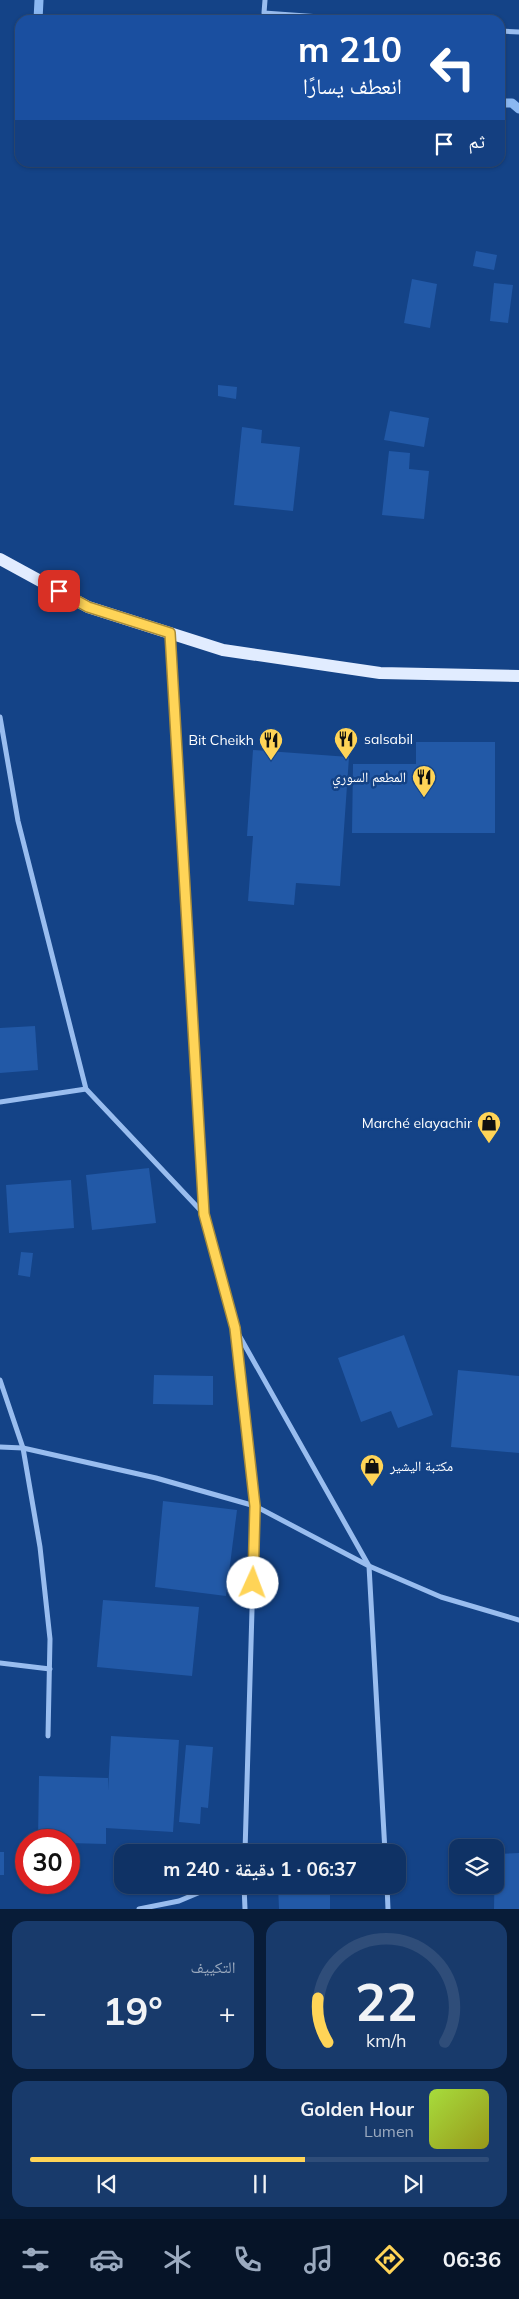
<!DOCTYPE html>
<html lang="ar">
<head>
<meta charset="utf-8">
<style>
	body { margin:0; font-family:Mulish,"Noto Naskh Arabic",sans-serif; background:#183a6b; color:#f1f3f6; direction:rtl; height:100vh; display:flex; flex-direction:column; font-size:19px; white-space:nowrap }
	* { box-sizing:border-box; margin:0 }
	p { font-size:16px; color:#9baabf }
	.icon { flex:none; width:28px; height:28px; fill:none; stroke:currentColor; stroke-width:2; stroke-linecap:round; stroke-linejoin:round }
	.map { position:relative; height:1909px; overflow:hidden; direction:ltr }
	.panel { display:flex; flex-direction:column; gap:12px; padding:12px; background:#081c38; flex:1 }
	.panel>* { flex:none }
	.hud { position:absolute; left:15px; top:15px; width:490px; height:152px; border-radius:15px; box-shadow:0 1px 4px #0004,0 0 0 1px #2f4d79; direction:rtl; background:#1a4fa0; color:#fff; overflow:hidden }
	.controls { position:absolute; left:449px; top:1839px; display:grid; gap:10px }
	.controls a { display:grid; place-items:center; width:55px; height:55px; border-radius:10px; background:#0f3265; box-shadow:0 1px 4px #0004,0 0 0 1px #2f4d79; font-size:25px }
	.speed { position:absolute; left:15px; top:1829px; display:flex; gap:10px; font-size:25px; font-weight:700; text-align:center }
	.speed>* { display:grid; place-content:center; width:65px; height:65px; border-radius:50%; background:#0f3265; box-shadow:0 1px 4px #0004,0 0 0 1px #2f4d79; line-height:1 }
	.speed .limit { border:8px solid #d22; background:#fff; color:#111 }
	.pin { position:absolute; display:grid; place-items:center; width:42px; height:42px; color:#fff; margin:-21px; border-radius:10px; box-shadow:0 2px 8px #0006 }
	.me { position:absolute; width:55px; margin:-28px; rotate:2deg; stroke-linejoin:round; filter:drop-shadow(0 0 4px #0008) }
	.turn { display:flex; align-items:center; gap:18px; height:105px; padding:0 20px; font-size:22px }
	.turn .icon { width:65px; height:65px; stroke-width:2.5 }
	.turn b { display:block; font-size:35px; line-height:42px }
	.then { display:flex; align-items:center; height:48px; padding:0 20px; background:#0003; gap:10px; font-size:19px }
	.big { font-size:38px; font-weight:700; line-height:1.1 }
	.panel .tile { flex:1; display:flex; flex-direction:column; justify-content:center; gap:8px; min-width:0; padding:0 18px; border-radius:15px; background:#183a6b }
	.panel .dial { align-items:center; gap:0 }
	.dial svg { height:130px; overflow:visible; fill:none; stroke:#2f4d79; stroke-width:7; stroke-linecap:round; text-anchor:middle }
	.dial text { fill:#f1f3f6; stroke:none }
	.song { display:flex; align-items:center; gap:15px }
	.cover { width:60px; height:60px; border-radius:8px; background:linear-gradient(135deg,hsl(80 70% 55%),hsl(60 70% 35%)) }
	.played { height:5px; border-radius:2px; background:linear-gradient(90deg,#ffd457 60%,#2f4d79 60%) }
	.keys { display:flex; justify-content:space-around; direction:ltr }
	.heat { display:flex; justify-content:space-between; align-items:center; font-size:28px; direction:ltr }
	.panel .tiles { flex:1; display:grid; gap:12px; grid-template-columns:1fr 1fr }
	.tile:last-child { grid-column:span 2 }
	.trip { position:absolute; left:114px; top:1844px; width:292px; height:50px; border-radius:15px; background:#0f3265; box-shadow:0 1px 4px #0004,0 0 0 1px #2f4d79; font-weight:700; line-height:50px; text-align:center; direction:rtl }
	.tab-bar { display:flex; height:80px; justify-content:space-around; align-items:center; background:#061428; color:#9baabf }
	.tab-bar .icon { width:35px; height:35px }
	.tab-bar .current { color:#ffd457 }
	.tab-bar b { font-size:22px; color:#f1f3f6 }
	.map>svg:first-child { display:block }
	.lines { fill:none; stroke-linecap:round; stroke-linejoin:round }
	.stream { stroke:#8bb8f2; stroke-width:9 }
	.building { fill:#2259a7 }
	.street { stroke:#99bdef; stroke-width:5 }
	.primary { stroke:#e1ecff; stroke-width:12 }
	.route-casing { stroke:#a68a39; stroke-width:12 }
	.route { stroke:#ffd457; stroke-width:9 }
	.labels { text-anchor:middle; stroke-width:5; stroke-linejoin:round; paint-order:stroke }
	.poi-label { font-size:14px; fill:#fff; stroke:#144387; text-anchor:end }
</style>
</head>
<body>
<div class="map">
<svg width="519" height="1909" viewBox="0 0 519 1909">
	<rect width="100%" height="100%" fill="#144387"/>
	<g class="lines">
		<g class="stream">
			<path d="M38,20L39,0"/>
			<path d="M500,103H512L519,109"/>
		</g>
	</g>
	<g class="building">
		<path d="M476,251L497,255L494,270L473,266Z"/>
		<path d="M412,279L437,284L430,328L404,323Z"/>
		<path d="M494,283L513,285L508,323L490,321Z"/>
		<path d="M218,385L237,387L236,399L218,396Z"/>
		<path d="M390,411L429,418L424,447L384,440Z"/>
		<path d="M242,427L262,430L261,443L300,447L293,511L234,505Z"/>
		<path d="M389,451L410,453L409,469L429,471L424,519L382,515Z"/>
		<path d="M416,742H495V833H352L353,764H416Z"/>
		<path d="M253,750L349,757L340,886L296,883L294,905L248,901L253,836H247Z"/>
		<path d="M35,1026L38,1070L0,1073V1028Z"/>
		<path d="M149,1168L156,1223L92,1230L86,1175Z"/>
		<path d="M71,1180L74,1228L9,1233L6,1185Z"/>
		<path d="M21,1252L33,1253L30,1277L18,1275Z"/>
		<path d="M404,1335L433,1415L398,1428L391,1411L361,1422L338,1358Z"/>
		<path d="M458,1370L519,1376V1453L451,1447Z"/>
		<path d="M154,1375L213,1376V1405L153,1404Z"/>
		<path d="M163,1501L237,1510L226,1596L155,1587Z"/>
		<path d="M103,1600L199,1607L192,1676L97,1667Z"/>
		<path d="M111,1736L179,1740L173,1832L106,1828V1844L69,1843V1840H38L39,1776L108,1778V1791Z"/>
		<path d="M186,1745L213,1747L208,1808L201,1807L200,1824L179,1822Z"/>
		<rect x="0" y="1852" width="4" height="23"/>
		<path d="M519,1853V1909H494L495,1854Z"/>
		<path d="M278,1885H330V1909H279Z"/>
	</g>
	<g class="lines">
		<g class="street">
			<path d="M265,0L264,13L362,20"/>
			<path d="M500,31L519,32"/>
			<path d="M170,633L204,1214L235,1328L369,1566L441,1597L519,1620"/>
			<path d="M0,717L18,821L86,1089L204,1214"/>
			<path d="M0,1102L86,1089"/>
			<path d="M236,1332L255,1506L245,1852"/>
			<path d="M0,1380L23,1448L40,1547L50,1639L48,1736"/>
			<path d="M0,1447L23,1448L156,1478L255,1506L369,1566L385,1852"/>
			<path d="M0,1663L50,1669"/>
			<path d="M244,1885L245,1909"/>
			<path d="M387,1885L388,1909"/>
			<path d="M139,1909L179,1901L217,1885"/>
		</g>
		<path class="primary" d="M0,559L88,607L223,650L380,673L519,676"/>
	</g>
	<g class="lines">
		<g class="route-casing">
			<path id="route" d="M59,591L88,607L170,633L204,1214L235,1328L255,1506L253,1583"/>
		</g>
		<use href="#route" class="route"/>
	</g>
	<defs>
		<g id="restaurant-pin" transform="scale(1.25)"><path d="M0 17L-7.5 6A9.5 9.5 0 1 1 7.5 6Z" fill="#ffd457" stroke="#144387"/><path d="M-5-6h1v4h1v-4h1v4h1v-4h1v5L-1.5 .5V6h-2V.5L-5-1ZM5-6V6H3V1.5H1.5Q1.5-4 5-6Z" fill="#111"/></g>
		<g id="shop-pin" transform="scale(1.25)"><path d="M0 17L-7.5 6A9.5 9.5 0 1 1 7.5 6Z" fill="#ffd457" stroke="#144387"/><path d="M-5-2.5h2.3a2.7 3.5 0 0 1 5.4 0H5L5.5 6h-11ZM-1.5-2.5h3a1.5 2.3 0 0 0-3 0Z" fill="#111"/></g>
	</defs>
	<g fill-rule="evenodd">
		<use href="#restaurant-pin" x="346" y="739"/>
		<use href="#restaurant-pin" x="271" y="740"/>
		<use href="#restaurant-pin" x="424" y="777"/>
		<use href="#shop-pin" x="489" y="1123"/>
		<use href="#shop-pin" x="372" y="1466"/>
	</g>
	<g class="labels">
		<g class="poi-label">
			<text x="364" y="744" text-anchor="start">salsabil</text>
			<text x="254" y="745">Bit Cheikh</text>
			<text x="406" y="782">المطعم السوري</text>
			<text x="472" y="1128">Marché elayachir</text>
			<text x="390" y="1471" text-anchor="start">مكتبة اليشير</text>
		</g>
	</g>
</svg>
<div class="controls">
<a><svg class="icon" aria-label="layers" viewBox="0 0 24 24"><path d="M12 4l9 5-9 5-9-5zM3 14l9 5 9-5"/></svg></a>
</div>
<div class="speed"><div class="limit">30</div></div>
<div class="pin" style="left:59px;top:591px;background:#d93025"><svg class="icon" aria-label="arrive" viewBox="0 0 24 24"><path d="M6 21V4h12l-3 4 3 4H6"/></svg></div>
<svg class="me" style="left:253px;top:1583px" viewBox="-20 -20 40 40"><circle r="19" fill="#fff"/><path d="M0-13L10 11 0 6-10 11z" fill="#ffd457"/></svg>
<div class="trip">06:37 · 1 دقيقة · 240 m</div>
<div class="hud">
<div class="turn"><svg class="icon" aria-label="left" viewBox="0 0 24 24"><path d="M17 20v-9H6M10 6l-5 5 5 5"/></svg><div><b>210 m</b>انعطف يسارًا</div></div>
<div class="then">ثم<svg class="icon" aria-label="arrive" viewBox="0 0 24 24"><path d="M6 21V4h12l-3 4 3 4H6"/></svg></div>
</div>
</div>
<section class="panel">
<div class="tiles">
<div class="tile dial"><svg viewBox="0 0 100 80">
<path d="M14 69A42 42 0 1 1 86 69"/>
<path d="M14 69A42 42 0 0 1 8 42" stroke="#ffd457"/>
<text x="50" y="56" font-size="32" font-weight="700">22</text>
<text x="50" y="72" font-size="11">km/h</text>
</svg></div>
<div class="tile"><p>التكييف</p>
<div class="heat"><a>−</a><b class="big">19°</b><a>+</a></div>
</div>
<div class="tile">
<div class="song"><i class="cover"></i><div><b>Golden Hour</b><p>Lumen</p></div></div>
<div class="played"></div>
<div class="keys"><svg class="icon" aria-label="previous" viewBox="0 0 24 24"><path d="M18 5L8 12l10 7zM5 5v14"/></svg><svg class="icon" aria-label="pause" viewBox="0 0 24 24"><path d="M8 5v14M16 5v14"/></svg><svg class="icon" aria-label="next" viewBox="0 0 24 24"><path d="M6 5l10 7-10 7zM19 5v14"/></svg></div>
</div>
</div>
</section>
<nav class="tab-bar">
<b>06:36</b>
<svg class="icon current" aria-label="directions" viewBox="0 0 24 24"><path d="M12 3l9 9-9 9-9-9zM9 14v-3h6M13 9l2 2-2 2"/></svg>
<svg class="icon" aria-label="music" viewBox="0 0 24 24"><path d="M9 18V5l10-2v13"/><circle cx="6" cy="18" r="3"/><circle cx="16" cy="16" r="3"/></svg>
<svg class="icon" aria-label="phone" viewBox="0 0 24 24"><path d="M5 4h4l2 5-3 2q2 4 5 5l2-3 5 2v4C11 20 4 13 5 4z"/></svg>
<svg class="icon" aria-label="climate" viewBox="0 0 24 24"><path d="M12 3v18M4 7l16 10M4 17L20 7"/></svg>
<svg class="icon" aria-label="car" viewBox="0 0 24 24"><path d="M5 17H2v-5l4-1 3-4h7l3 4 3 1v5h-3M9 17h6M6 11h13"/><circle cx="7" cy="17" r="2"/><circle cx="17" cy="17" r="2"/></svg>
<svg class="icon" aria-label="filters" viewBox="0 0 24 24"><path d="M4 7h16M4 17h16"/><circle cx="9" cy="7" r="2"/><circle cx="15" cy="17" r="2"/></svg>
</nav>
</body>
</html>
